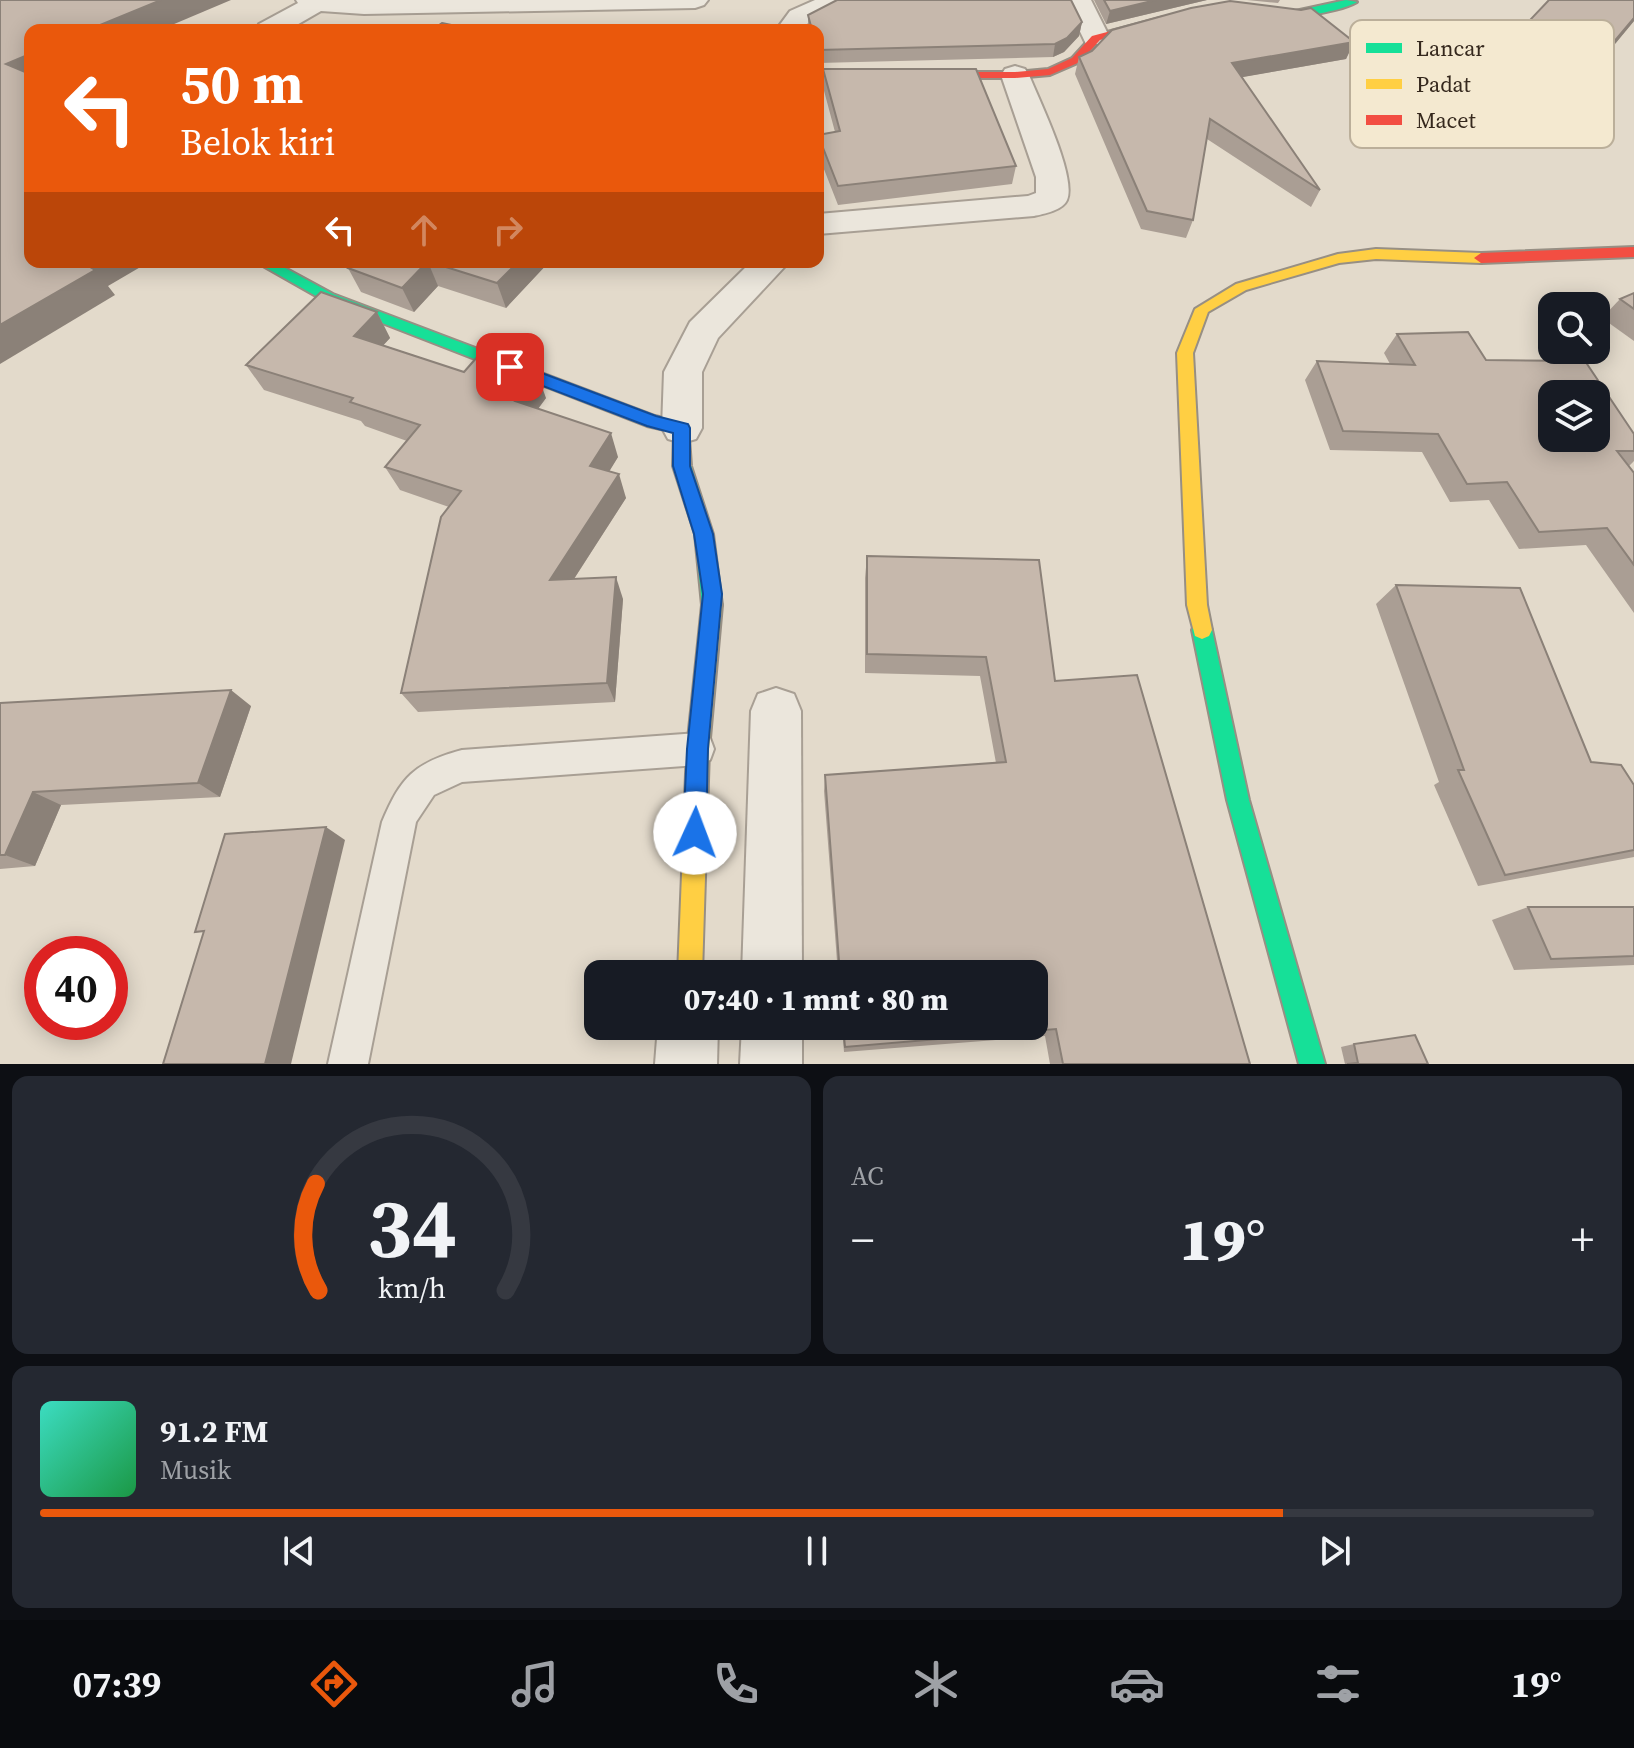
<!DOCTYPE html>
<html lang="id">
<head>
<meta charset="utf-8">
<style>
	body { margin:0; font-family:"Source Serif 4",serif; background:#242831; color:#f1f3f6; height:100vh; display:flex; flex-direction:column; font-size:30px; white-space:nowrap }
	* { box-sizing:border-box; margin:0 }
	p { font-size:26px; color:#9ea1a6 }
	.icon { flex:none; width:44px; height:44px; fill:none; stroke:currentColor; stroke-width:2; stroke-linecap:round; stroke-linejoin:round }
	.map { position:relative; height:1064px; overflow:hidden }
	.details { display:flex; flex-direction:column; gap:12px; padding:12px; background:#0d0f14; flex:1 }
	.details>* { flex:none }
	.guide { position:absolute; left:24px; top:24px; width:800px; height:244px; border-radius:16px; box-shadow:0 4px 20px #0003; background:#ea580c; color:#fff; overflow:hidden }
	.controls { position:absolute; left:1538px; top:292px; display:grid; gap:16px }
	.controls a { display:grid; place-items:center; width:72px; height:72px; border-radius:16px; background:#171b24; box-shadow:0 4px 20px #0003; font-size:40px }
	.speed { position:absolute; left:24px; top:936px; display:flex; gap:16px; font-size:40px; font-weight:700; text-align:center }
	.speed>* { display:grid; place-content:center; width:104px; height:104px; border-radius:50%; background:#171b24; box-shadow:0 4px 20px #0003; line-height:1 }
	.speed .limit { border:12px solid #d22; background:#fff; color:#111 }
	.pin { position:absolute; display:grid; place-items:center; width:68px; height:68px; color:#fff; margin:-34px; border-radius:16px; box-shadow:0 4px 12px #0006 }
	.me { position:absolute; width:88px; margin:-44px; rotate:2deg; stroke-linejoin:round; filter:drop-shadow(0 0 6px #0008) }
	.turn { display:flex; align-items:center; gap:28px; height:168px; padding:0 24px; font-size:36px }
	.turn .icon { width:104px; height:104px; stroke-width:2.5 }
	.turn b { display:block; font-size:56px; line-height:68px }
	.lanes { display:flex; align-items:center; height:76px; padding:0 24px; background:#0003; justify-content:center; gap:40px; direction:ltr }
	.lanes .off { opacity:.35 }
	.big { font-size:60px; font-weight:800; line-height:1.1 }
	.details .card { flex:1; display:flex; flex-direction:column; justify-content:center; gap:12px; min-width:0; padding:0 28px; border-radius:16px; background:#242831 }
	.details .dial { align-items:center; gap:0 }
	.dial svg { height:208px; overflow:visible; fill:none; stroke:#363941; stroke-width:7; stroke-linecap:round; text-anchor:middle }
	.dial text { fill:#f1f3f6; stroke:none }
	.song { display:flex; align-items:center; gap:24px }
	.cover { width:96px; height:96px; border-radius:12px; background:linear-gradient(135deg,hsl(170 70% 55%),hsl(140 70% 35%)) }
	.played { height:8px; border-radius:4px; background:linear-gradient(90deg,#ea580c 80%,#363941 80%) }
	.keys { display:flex; justify-content:space-around; direction:ltr }
	.heat { display:flex; justify-content:space-between; align-items:center; font-size:44px; direction:ltr }
	.details .tiles { flex:1; display:grid; gap:12px; grid-template-columns:1fr 1fr }
	.card:last-child { grid-column:span 2 }
	.trip { position:absolute; left:584px; top:960px; width:464px; height:80px; border-radius:16px; background:#171b24; box-shadow:0 4px 20px #0003; font-weight:800; line-height:80px; text-align:center }
	.menu { display:flex; height:128px; justify-content:space-around; align-items:center; background:#090b0e; color:#9ea1a6 }
	.menu .icon { width:56px; height:56px }
	.menu .on { color:#ea580c }
	.menu b { font-size:36px; color:#f1f3f6 }
	.map>svg:first-child { display:block }
	.lines { fill:none; stroke-linecap:round; stroke-linejoin:round }
	.lane-casing { stroke:#a89f94; stroke-width:4 }
	.street-casing { stroke:#a89f94; stroke-width:4 }
	.fast-casing { stroke:#978f84; stroke-width:4 }
	.slow-casing { stroke:#978f84; stroke-width:4 }
	.jam-casing { stroke:#978f84; stroke-width:4 }
	.lane { fill:#ebe6dc; fill-rule:evenodd }
	.street { fill:#ebe6dc; fill-rule:evenodd }
	.fast { fill:#16e098; fill-rule:evenodd }
	.slow { fill:#ffcf43; fill-rule:evenodd }
	.jam { fill:#f24e42; fill-rule:evenodd }
	.wall { fill:#aa9e94 }
	.shaded-wall { fill:#8b8178 }
	.building { fill:#c6b8ac; stroke:#8b8178; stroke-width:2; fill-rule:evenodd }
	.route { fill:#1a73e8; stroke:#114b97; stroke-width:2 }
	.key { fill:#f4e9d0; stroke:#bbaf9a; stroke-width:2 }
	.key-label { font-size:22px; fill:#35281d }
</style>
</head>
<body>
<div class="map">
<svg width="1634" height="1064" viewBox="0 0 1634 1064">
	<rect width="100%" height="100%" fill="#e3dacb"/>
	<g class="lines">
		<g class="lane-casing">
			<path id="lane" d="M698,733L710,738L714,749L710,760L698,765L462,782L434,795L416,822L368,1064H328L382,822C401,777 414,763 462,750Z"/>
		</g>
		<g class="street-casing">
			<g id="street">
				<path d="M296,0H708L704,5L695,8L364,14L321,11L288,30H256L259,24L298,3Z"/>
				<path d="M815,0H850L846,5L808,23L803,30H776L790,11Z"/>
				<path d="M1065,0H1091L1110,38L1106,44H1086Z"/>
				<path d="M1015,66L1025,69L1029,75C1039,100 1077,177 1067,200C1063,210 1044,214 1034,216L818,234V214L1028,196L1036,193V177L1001,75L1005,69Z"/>
				<path d="M751,262H789L718,338L702,372V428L696,439L682,443L668,439L662,428L664,372L690,322Z"/>
				<path d="M776,688L794,694L801,711L802,974H742L751,711L758,694Z"/>
				<path d="M658,1026H718L717,1064H655Z"/>
				<path d="M742,1026H802V1064H740Z"/>
			</g>
		</g>
		<g class="fast-casing">
			<g id="fast">
				<path d="M1346,0L1357,2C1338,13 1273,24 1254,12L1259,9L1295,11Z"/>
				<path d="M256,262H274L333,294L655,416L688,424L691,466L713,534L722,605L719,611L712,613L705,611L702,605L695,534L673,466L674,432L647,426L323,300Z"/>
				<path d="M1202,621L1209,624L1212,630L1249,800L1325,1064H1299L1227,800L1192,630L1195,624Z"/>
			</g>
		</g>
		<g class="slow-casing">
			<g id="slow">
				<path d="M1376,249L1481,253L1488,258L1481,263L1376,259L1339,263L1246,290L1208,312L1193,353L1207,605L1212,630L1209,636L1202,639L1195,636L1187,605L1177,353L1195,309L1236,284L1338,254Z"/>
				<path d="M712,597L719,599L722,605L709,749L702,974H678L687,749L702,605L705,599Z"/>
			</g>
		</g>
		<g class="jam-casing">
			<g id="jam">
				<path d="M1164,17L1168,18V22L1100,40L1080,62L1050,75L1015,78H818V72H1015L1048,69L1072,58L1092,36Z"/>
				<path d="M1634,247V257L1481,263L1474,258L1481,253Z"/>
			</g>
		</g>
		<use href="#lane" class="lane"/>
		<use href="#street" class="street"/>
		<use href="#fast" class="fast"/>
		<use href="#slow" class="slow"/>
		<use href="#jam" class="jam"/>
	</g>
	<g class="wall">
		<path d="M1094,0H1207L1106,24Z"/>
		<path d="M1247,0H1280L1278,3Z"/>
		<path d="M808,15L1082,22L1079,36L1064,52L1053,57L818,63V30H808Z"/>
		<path d="M1634,21L1576,91L1481,80L1495,57Z"/>
		<path d="M1354,42L1346,59L1242,77L1320,190L1311,207L1207,139L1193,220L1186,238L1141,229L1075,74L1079,57Z"/>
		<path d="M823,69L1016,166L1012,184L838,205L818,154V134L835,132L823,87Z"/>
		<path d="M354,262H549L506,308L438,286L414,312L361,292L348,268Z"/>
		<path d="M1634,293V341L1602,318L1620,299Z"/>
		<path d="M377,312L390,338L383,345L464,372L546,398L538,409L618,457L609,471L626,498L574,579L623,599L615,702L418,712L401,693L449,507L400,490L385,467L407,441L365,426L361,421L264,390L246,365Z"/>
		<path d="M1397,334L1486,360L1634,434V461L1629,466L1634,473V613L1586,545L1519,549L1489,500L1450,502L1422,452L1330,450L1305,380L1317,361L1390,364L1384,353Z"/>
		<path d="M867,556L1055,681L1250,1064H1050L1045,1036L844,1052L842,1026H1034V974H838L824,791L825,775L996,763L980,676L865,673V578Z"/>
		<path d="M1396,585L1591,762L1634,785V857L1478,886L1434,785L1439,782L1376,604Z"/>
		<path d="M0,703L251,706L220,797L61,805L35,866L0,869Z"/>
		<path d="M1528,907H1634V965L1514,970L1492,920Z"/>
		<path d="M1354,1044L1428,1064H1345L1341,1047Z"/>
	</g>
	<g class="shaded-wall">
		<path d="M161,0H231L160,30H88Z"/>
		<path d="M1156,0H1207L1106,24L1110,11Z"/>
		<path d="M1634,18V21L1576,91L1592,68Z"/>
		<path d="M1082,22L1079,36L1064,52L1053,57L1055,44Z"/>
		<path d="M1354,42L1346,59L1226,80L1232,63Z"/>
		<path d="M30,54V86L6,64Z"/>
		<path d="M88,262H149L108,286L115,295L0,364V325Z"/>
		<path d="M427,262H428L438,286L414,312L402,288Z"/>
		<path d="M518,262H549L506,308L497,283Z"/>
		<path d="M377,312L390,338L369,361L354,336Z"/>
		<path d="M537,373L546,398L525,426L515,401Z"/>
		<path d="M611,433L618,457L598,490L590,466Z"/>
		<path d="M619,474L626,498L559,602L550,580Z"/>
		<path d="M616,577L623,599L615,702L607,683Z"/>
		<path d="M231,690L251,706L220,797L198,783Z"/>
		<path d="M33,792L61,805L35,866L5,855Z"/>
		<path d="M326,827L345,840L291,1064H265Z"/>
	</g>
	<g class="building">
		<path d="M0,0H161L88,30H30V54L6,64L30,74V262H88L85,264L95,270L0,325Z"/>
		<path d="M837,0H1071L1082,22L1067,38L1055,44L818,50V30H812L808,15Z"/>
		<path d="M1104,0H1156L1110,11Z"/>
		<path d="M1549,0H1634V18L1592,68L1495,57Z"/>
		<path d="M1230,1L1301,10L1311,8L1354,42L1232,63L1320,190L1210,119L1193,220L1147,211L1079,57L1092,51L1112,30L1191,8Z"/>
		<path d="M442,23L475,30H432Z"/>
		<path d="M823,69H976L1016,166L838,186L818,135L840,131Z"/>
		<path d="M354,262H427L402,288L348,268Z"/>
		<path d="M430,262H518L497,283Z"/>
		<path d="M321,292L377,312L354,336L464,372L478,356L537,373L515,401L611,433L590,466L619,474L550,580L616,577L607,683L401,693L441,517L461,491L385,467L420,425L350,402L353,398L246,365Z"/>
		<path d="M1634,293V309L1620,299Z"/>
		<path d="M1468,332L1486,360L1585,361L1634,434V451H1617L1634,473V565L1607,528L1539,532L1507,482L1467,484L1438,434L1343,431L1317,361L1415,365L1397,334ZM1552,394H1596V438H1552Z"/>
		<path d="M867,556L1039,560L1055,681L1137,675L1250,1064H1063L1056,1029L845,1047L843,1026H1034V974H840L825,775L1006,762L986,657L867,654Z"/>
		<path d="M1396,585L1520,588L1591,762L1621,765L1634,785V850L1505,875L1458,770H1464Z"/>
		<path d="M231,690L198,783L33,792L5,855H0V703Z"/>
		<path d="M326,827L265,1064H163L204,931L195,932L225,834Z"/>
		<path d="M1528,907H1634V956L1551,959Z"/>
		<path d="M1415,1035L1428,1064H1347L1358,1063L1354,1044Z"/>
	</g>
	<path class="route" d="M510,361L656,416L688,424L690,428V466L713,534L722,594L708,749L706,833L703,841L695,845L687,841L683,833L687,749L703,594L694,534L673,466V433L647,426L504,371L502,367Z"/>
	<rect x="1350" y="20" width="264" height="128" rx="12" class="key"/>
	<rect x="1366" y="43" width="36" height="10" fill="#16e098"/>
	<rect x="1366" y="79" width="36" height="10" fill="#ffcf43"/>
	<rect x="1366" y="115" width="36" height="10" fill="#f24e42"/>
	<g class="key-label">
		<text x="1416" y="56">Lancar</text>
		<text x="1416" y="92">Padat</text>
		<text x="1416" y="128">Macet</text>
	</g>
</svg>
<div class="controls">
<a><svg class="icon" aria-label="search" viewBox="0 0 24 24"><circle cx="10" cy="10" r="6"/><path d="M15 15l6 6"/></svg></a>
<a><svg class="icon" aria-label="layers" viewBox="0 0 24 24"><path d="M12 4l9 5-9 5-9-5zM3 14l9 5 9-5"/></svg></a>
</div>
<div class="speed"><div class="limit">40</div></div>
<div class="pin" style="left:510px;top:367px;background:#d93025"><svg class="icon" aria-label="arrive" viewBox="0 0 24 24"><path d="M6 21V4h12l-3 4 3 4H6"/></svg></div>
<svg class="me" style="left:695px;top:833px" viewBox="-20 -20 40 40"><circle r="19" fill="#fff"/><path d="M0-13L10 11 0 6-10 11z" fill="#1a73e8"/></svg>
<div class="trip">07:40 · 1 mnt · 80 m</div>
<div class="guide">
<div class="turn"><svg class="icon" aria-label="left" viewBox="0 0 24 24"><path d="M17 20v-9H6M10 6l-5 5 5 5"/></svg><div><b>50 m</b>Belok kiri</div></div>
<div class="lanes"><svg class="icon" aria-label="left" viewBox="0 0 24 24"><path d="M17 20v-9H6M10 6l-5 5 5 5"/></svg><svg class="icon off" aria-label="ahead" viewBox="0 0 24 24"><path d="M12 20V5M6 11l6-6 6 6"/></svg><svg class="icon off" aria-label="right" viewBox="0 0 24 24"><path d="M7 20v-9h11M14 6l5 5-5 5"/></svg></div>
</div>
</div>
<section class="details">
<div class="tiles">
<div class="card dial"><svg viewBox="0 0 100 80">
<path d="M14 69A42 42 0 1 1 86 69"/>
<path d="M14 69A42 42 0 0 1 13 28" stroke="#ea580c"/>
<text x="50" y="56" font-size="32" font-weight="700">34</text>
<text x="50" y="72" font-size="11">km/h</text>
</svg></div>
<div class="card"><p>AC</p>
<div class="heat"><a>−</a><b class="big">19°</b><a>+</a></div>
</div>
<div class="card">
<div class="song"><i class="cover"></i><div><b>91.2 FM</b><p>Musik</p></div></div>
<div class="played"></div>
<div class="keys"><svg class="icon" aria-label="previous" viewBox="0 0 24 24"><path d="M18 5L8 12l10 7zM5 5v14"/></svg><svg class="icon" aria-label="pause" viewBox="0 0 24 24"><path d="M8 5v14M16 5v14"/></svg><svg class="icon" aria-label="next" viewBox="0 0 24 24"><path d="M6 5l10 7-10 7zM19 5v14"/></svg></div>
</div>
</div>
</section>
<nav class="menu">
<b>07:39</b>
<svg class="icon on" aria-label="directions" viewBox="0 0 24 24"><path d="M12 3l9 9-9 9-9-9zM9 14v-3h6M13 9l2 2-2 2"/></svg>
<svg class="icon" aria-label="music" viewBox="0 0 24 24"><path d="M9 18V5l10-2v13"/><circle cx="6" cy="18" r="3"/><circle cx="16" cy="16" r="3"/></svg>
<svg class="icon" aria-label="phone" viewBox="0 0 24 24"><path d="M5 4h4l2 5-3 2q2 4 5 5l2-3 5 2v4C11 20 4 13 5 4z"/></svg>
<svg class="icon" aria-label="climate" viewBox="0 0 24 24"><path d="M12 3v18M4 7l16 10M4 17L20 7"/></svg>
<svg class="icon" aria-label="car" viewBox="0 0 24 24"><path d="M5 17H2v-5l4-1 3-4h7l3 4 3 1v5h-3M9 17h6M6 11h13"/><circle cx="7" cy="17" r="2"/><circle cx="17" cy="17" r="2"/></svg>
<svg class="icon" aria-label="filters" viewBox="0 0 24 24"><path d="M4 7h16M4 17h16"/><circle cx="9" cy="7" r="2"/><circle cx="15" cy="17" r="2"/></svg>
<b>19°</b>
</nav>
</body>
</html>
